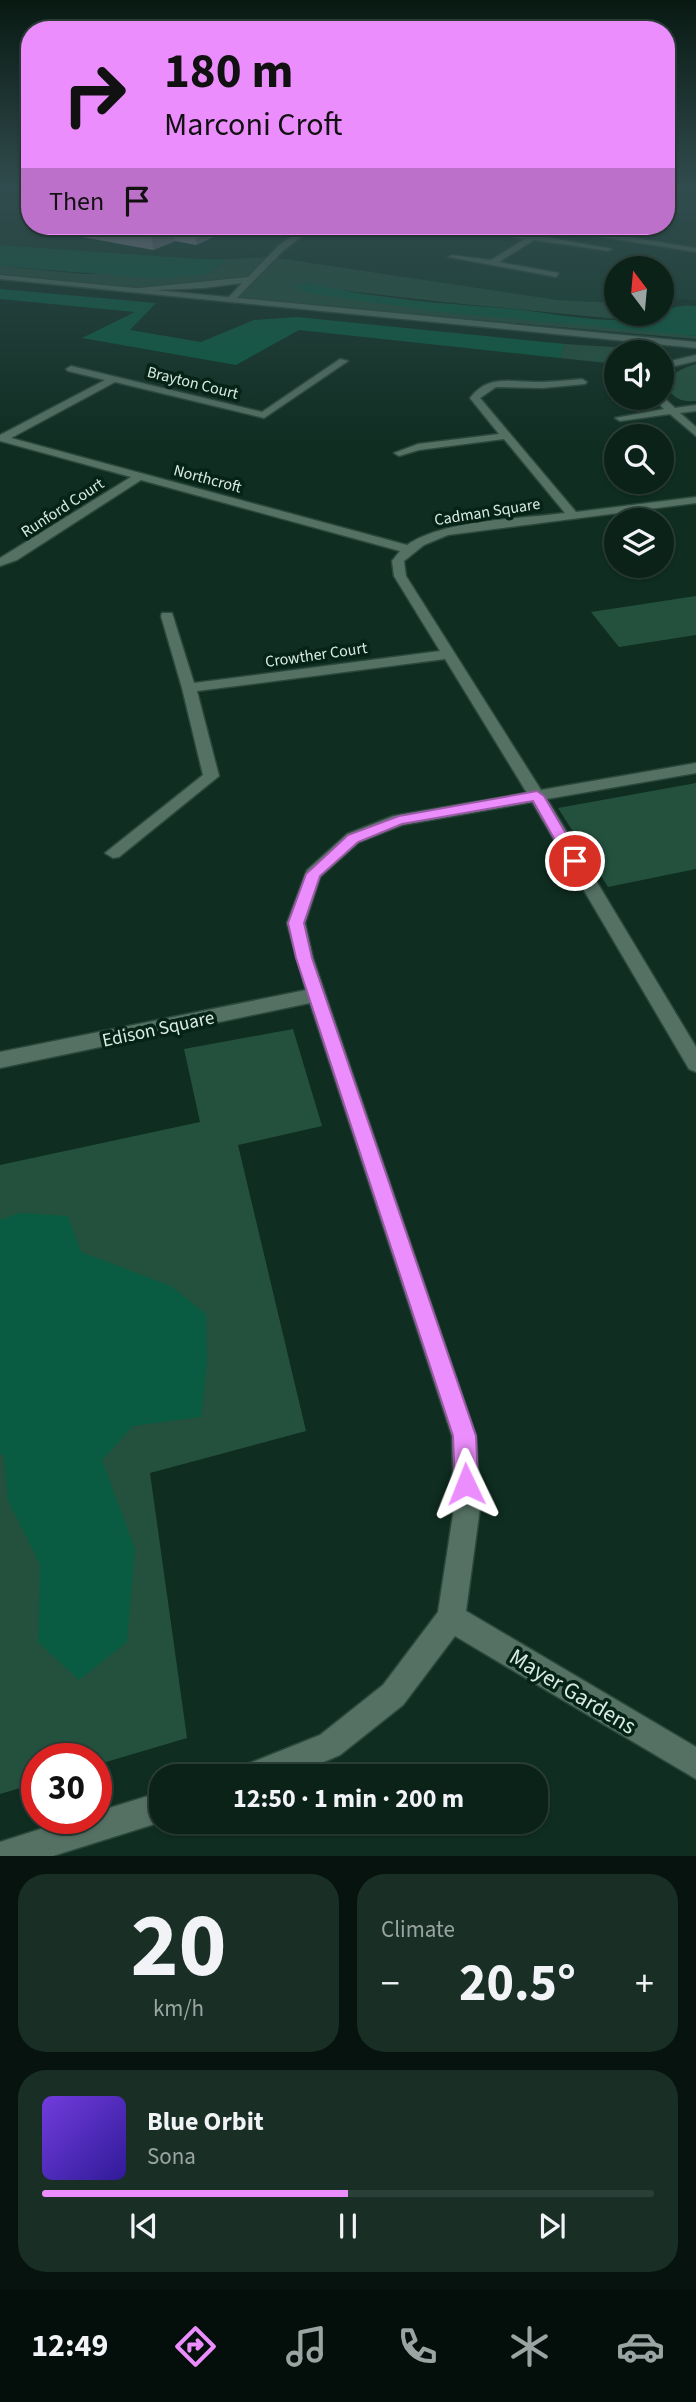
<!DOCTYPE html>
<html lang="en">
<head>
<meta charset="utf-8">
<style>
	body { margin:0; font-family:"Source Sans 3",sans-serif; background:#192f26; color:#f1f3f6; height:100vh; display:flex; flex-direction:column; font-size:26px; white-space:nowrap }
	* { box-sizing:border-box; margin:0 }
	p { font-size:23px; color:#9aa4a2 }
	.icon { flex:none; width:38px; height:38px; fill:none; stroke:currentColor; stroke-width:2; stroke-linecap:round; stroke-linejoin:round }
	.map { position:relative; height:1856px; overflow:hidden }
	.drawer { display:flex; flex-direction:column; gap:18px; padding:18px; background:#06130e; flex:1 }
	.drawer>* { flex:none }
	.hud { position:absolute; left:21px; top:21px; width:654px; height:214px; border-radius:28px; box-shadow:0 2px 5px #0004,0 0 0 2px #2b3f38; background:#eb8dfc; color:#111; overflow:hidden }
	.needle { width:46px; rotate:344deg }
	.buttons { position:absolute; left:604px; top:256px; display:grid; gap:14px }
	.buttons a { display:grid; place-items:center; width:70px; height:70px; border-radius:50%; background:#0b2219; box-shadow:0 2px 5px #0004,0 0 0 2px #2b3f38; font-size:35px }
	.speed { position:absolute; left:21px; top:1743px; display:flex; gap:14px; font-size:35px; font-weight:700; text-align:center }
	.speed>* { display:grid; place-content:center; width:91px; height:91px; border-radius:50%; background:#0b2219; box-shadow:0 2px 5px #0004,0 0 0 2px #2b3f38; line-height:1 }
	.speed .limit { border:10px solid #d22; background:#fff; color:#111 }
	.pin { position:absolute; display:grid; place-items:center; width:60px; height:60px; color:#fff; margin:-30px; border:4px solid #fff; border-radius:50%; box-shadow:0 2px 7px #0007 }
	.me { position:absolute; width:77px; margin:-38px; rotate:358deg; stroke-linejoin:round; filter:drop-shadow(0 0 5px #0008) }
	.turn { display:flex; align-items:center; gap:24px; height:147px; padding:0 28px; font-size:32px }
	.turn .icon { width:91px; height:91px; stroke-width:2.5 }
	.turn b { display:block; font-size:49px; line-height:60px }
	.then { display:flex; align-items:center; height:66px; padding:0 28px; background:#0003; gap:14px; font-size:26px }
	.big { font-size:52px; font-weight:700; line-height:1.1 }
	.drawer .tile { flex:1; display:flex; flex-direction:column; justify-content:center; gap:10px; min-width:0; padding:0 24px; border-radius:28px; background:#192f26 }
	.drawer .dial { align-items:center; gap:0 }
	.dial b { font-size:91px; line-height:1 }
	.song { display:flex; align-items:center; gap:21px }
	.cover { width:84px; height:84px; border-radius:10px; background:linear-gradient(135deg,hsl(260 70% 55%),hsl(250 70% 35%)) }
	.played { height:7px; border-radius:4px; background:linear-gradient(90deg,#eb8dfc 50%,#2b3f38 50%) }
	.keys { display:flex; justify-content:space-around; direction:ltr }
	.heat { display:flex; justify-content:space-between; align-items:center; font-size:38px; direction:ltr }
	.drawer .tiles { flex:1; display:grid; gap:18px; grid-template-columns:1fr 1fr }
	.tile:last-child { grid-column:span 2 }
	.trip { position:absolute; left:149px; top:1764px; width:399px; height:70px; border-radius:28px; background:#0b2219; box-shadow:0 2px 5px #0004,0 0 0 2px #2b3f38; font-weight:700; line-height:70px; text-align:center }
	.menu { display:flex; height:112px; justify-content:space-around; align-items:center; background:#040e0a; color:#9aa4a2 }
	.menu .icon { width:49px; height:49px }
	.menu .active { color:#eb8dfc }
	.menu b { font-size:32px; color:#f1f3f6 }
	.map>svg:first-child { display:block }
	.built { fill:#11392a }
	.green { fill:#24513e }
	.forest { fill:#095c41 }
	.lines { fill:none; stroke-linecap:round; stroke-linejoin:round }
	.minor-casing { stroke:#2b483c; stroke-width:3 }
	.tertiary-casing { stroke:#2b483c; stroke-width:3 }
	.minor { fill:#557164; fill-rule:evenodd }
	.tertiary { fill:#557164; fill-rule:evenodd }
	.wall { fill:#a391a7 }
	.shaded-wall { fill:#857688 }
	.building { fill:#bea9c2; stroke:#857688; stroke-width:2 }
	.route { fill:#eb8dfc; stroke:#995ca4; stroke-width:2 }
	.labels { text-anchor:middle; stroke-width:7; stroke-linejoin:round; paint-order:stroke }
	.far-street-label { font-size:16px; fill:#daebe3; stroke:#052317 }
	.street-label { font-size:19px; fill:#daebe3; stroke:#052317 }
	.near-street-label { font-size:23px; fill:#daebe3; stroke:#052317 }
</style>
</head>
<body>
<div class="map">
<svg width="696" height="1856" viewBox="0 0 696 1856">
	<rect width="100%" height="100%" fill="#0f2d21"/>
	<path class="built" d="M0,187H30V226H667V187H696V301L662,297V268H616V303L558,300L271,257L201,259L0,245Z"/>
	<g class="green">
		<path d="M271,257L558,300L616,303V313H656L627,320L443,302L331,289L310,283L293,285L696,336V339L232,298L250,280L134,289L0,277V266L84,274H208L226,259Z"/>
		<path d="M565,344L628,348L639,352H616V364L560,358Z"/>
		<path d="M696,364V401C680,402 674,398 665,386C670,373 683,368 696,364Z"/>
		<path d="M696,596V635L619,647L591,612Z"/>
		<path d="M696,783V869L608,887L558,808Z"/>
		<path d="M293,1029L322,1126L238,1145L306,1431L150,1473L187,1738L96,1765V1759H37V1783L0,1794V1165L200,1122L184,1049Z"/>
	</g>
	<g class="forest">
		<path d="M0,245L201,259H226L208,274L162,279L0,266Z"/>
		<path d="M310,283C375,300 446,303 513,309C549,313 588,321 625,320C652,320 670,302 696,306V336L442,312L312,294L291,285Z"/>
		<path d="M0,289L156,303L130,330L201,342L254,320L297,317L565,344L560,358L299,330L236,365L82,338L135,312L0,299Z"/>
		<path d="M20,1213L68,1216L81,1252L171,1286L206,1314L207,1361L201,1417L133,1426L102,1460L135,1549L127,1642L79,1680L38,1642L40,1564L8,1501L4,1456L0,1454V1220Z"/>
	</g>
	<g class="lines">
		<g class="minor-casing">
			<g id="minor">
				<path d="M307,226H315L284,250L235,300L228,298L242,283L204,288L134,291L130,289L248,277L278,246Z"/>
				<path d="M545,226H560L696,248V252L552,229L540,236L612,249L608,251L534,240L499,262L559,273L556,277L448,257L452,255L491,260L525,239L512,237V233L531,235Z"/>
				<path d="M696,355V361L662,369V363Z"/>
				<path d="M340,359L348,361L264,418L115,382L11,438L407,545C443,520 520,519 565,513L504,439L419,450L399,456L394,453L418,444L499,434L470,398C488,374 511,382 537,382C552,382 567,380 582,379L587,382L585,384L543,388L496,387L480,398L576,512L696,497V503L448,535L424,545L404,561L406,576L541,790L696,763V773L547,799L696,1047V1072L689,1069L532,802L402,825L359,842L320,877L305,923L313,958L476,1436L480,1508L466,1611L696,1747V1779L455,1636L403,1705L340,1755L291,1776H241L245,1765L320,1735L383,1685L438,1612L454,1508L452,1436L310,1003L0,1068V1052L306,990L287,923L307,870L347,834L393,816L527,793L445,659L197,691L219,776L119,857L113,858L105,853L203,775L182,688L161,616L162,613H172L173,616L194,683L440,651L394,576L392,561L400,551L141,480L17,560L0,566V558L131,477L0,441V435L105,380L68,371L66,369L71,366L262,412Z"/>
				<path d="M662,396L675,408L696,405V411L680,413L696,427V436L670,414L620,421L615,418L664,409L652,397Z"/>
				<path d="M161,1792V1822L53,1856H0V1842L3,1841L75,1818H96V1812Z"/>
			</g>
		</g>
		<g class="tertiary-casing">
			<path id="tertiary" d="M0,275L696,342V348L0,279Z"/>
		</g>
		<use href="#minor" class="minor"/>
		<use href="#tertiary" class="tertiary"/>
	</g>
	<path class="wall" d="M43,226H237L196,245L175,241L153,250L44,230Z"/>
	<g class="shaded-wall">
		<path d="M209,226H237L196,245L195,232Z"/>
		<path d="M174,228L175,241L153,250L152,237Z"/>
	</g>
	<path class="building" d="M89,226H209L195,232L174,228L152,237Z"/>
	<linearGradient id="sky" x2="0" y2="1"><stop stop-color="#081912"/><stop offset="0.42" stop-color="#314c4e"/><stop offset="1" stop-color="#314c4e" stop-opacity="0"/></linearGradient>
	<rect width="696" height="447" fill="url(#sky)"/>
	<path class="route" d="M537,791L544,796L582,861L580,865H569L533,801L402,824L358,842L320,876L304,923L312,958L476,1436L478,1484L474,1493L466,1496L458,1493L455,1484L453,1436L296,958L288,923L306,874L348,835L399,816Z"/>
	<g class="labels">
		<g class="far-street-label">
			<text transform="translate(193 382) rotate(14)" y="6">Brayton Court</text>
			<text transform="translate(208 478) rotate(15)" y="6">Northcroft</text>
			<text transform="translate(62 507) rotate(-33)" y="6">Runford Court</text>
			<text transform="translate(487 511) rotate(-9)" y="6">Cadman Square</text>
			<text transform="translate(316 654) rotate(-8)" y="6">Crowther Court</text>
		</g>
		<g class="street-label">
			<text transform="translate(158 1028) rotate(-12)" y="7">Edison Square</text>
		</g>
		<g class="near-street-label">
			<text transform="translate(573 1691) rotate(31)" y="8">Mayer Gardens</text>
		</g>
	</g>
</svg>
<div class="buttons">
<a><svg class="needle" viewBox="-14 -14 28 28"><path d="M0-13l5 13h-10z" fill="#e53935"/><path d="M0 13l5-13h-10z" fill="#9aa4a2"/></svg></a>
<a><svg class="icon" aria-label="sound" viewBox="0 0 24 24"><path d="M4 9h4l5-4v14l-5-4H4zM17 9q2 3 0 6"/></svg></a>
<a><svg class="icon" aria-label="search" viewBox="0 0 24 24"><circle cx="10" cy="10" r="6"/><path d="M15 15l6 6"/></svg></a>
<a><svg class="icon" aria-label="layers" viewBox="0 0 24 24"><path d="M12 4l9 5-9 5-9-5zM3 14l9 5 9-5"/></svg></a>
</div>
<div class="speed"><div class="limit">30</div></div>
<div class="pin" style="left:575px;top:861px;background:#d93025"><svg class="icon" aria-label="arrive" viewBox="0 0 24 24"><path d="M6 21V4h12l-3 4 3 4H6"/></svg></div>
<svg class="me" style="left:466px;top:1484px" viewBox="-20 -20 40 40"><path d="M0-17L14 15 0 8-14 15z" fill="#eb8dfc" stroke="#fff" stroke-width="4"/></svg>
<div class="trip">12:50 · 1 min · 200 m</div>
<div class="hud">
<div class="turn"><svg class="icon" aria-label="right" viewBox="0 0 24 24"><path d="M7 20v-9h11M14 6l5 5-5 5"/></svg><div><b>180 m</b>Marconi Croft</div></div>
<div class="then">Then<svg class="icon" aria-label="arrive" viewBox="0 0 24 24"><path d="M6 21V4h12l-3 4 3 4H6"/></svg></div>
</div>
</div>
<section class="drawer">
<div class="tiles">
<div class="tile dial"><b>20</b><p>km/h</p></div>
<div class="tile"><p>Climate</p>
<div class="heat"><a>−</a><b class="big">20.5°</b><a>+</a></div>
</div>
<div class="tile">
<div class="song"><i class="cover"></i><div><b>Blue Orbit</b><p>Sona</p></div></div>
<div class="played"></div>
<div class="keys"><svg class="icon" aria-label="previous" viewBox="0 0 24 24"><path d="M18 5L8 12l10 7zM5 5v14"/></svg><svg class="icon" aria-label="pause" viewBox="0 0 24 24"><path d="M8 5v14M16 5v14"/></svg><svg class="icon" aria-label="next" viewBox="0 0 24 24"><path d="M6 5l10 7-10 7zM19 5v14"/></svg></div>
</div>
</div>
</section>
<nav class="menu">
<b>12:49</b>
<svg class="icon active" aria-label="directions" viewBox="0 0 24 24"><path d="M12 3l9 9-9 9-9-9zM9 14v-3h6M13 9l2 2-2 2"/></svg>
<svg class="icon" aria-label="music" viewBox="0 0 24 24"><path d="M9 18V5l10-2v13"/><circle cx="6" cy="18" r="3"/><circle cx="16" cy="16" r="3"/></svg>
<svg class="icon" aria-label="phone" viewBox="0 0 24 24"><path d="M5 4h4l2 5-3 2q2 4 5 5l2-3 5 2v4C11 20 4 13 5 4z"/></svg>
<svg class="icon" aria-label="climate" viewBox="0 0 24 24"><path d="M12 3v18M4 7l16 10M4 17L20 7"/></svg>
<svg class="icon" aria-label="car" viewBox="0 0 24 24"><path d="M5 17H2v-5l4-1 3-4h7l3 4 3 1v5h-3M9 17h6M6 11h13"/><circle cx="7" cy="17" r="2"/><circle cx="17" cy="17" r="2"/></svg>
</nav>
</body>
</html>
